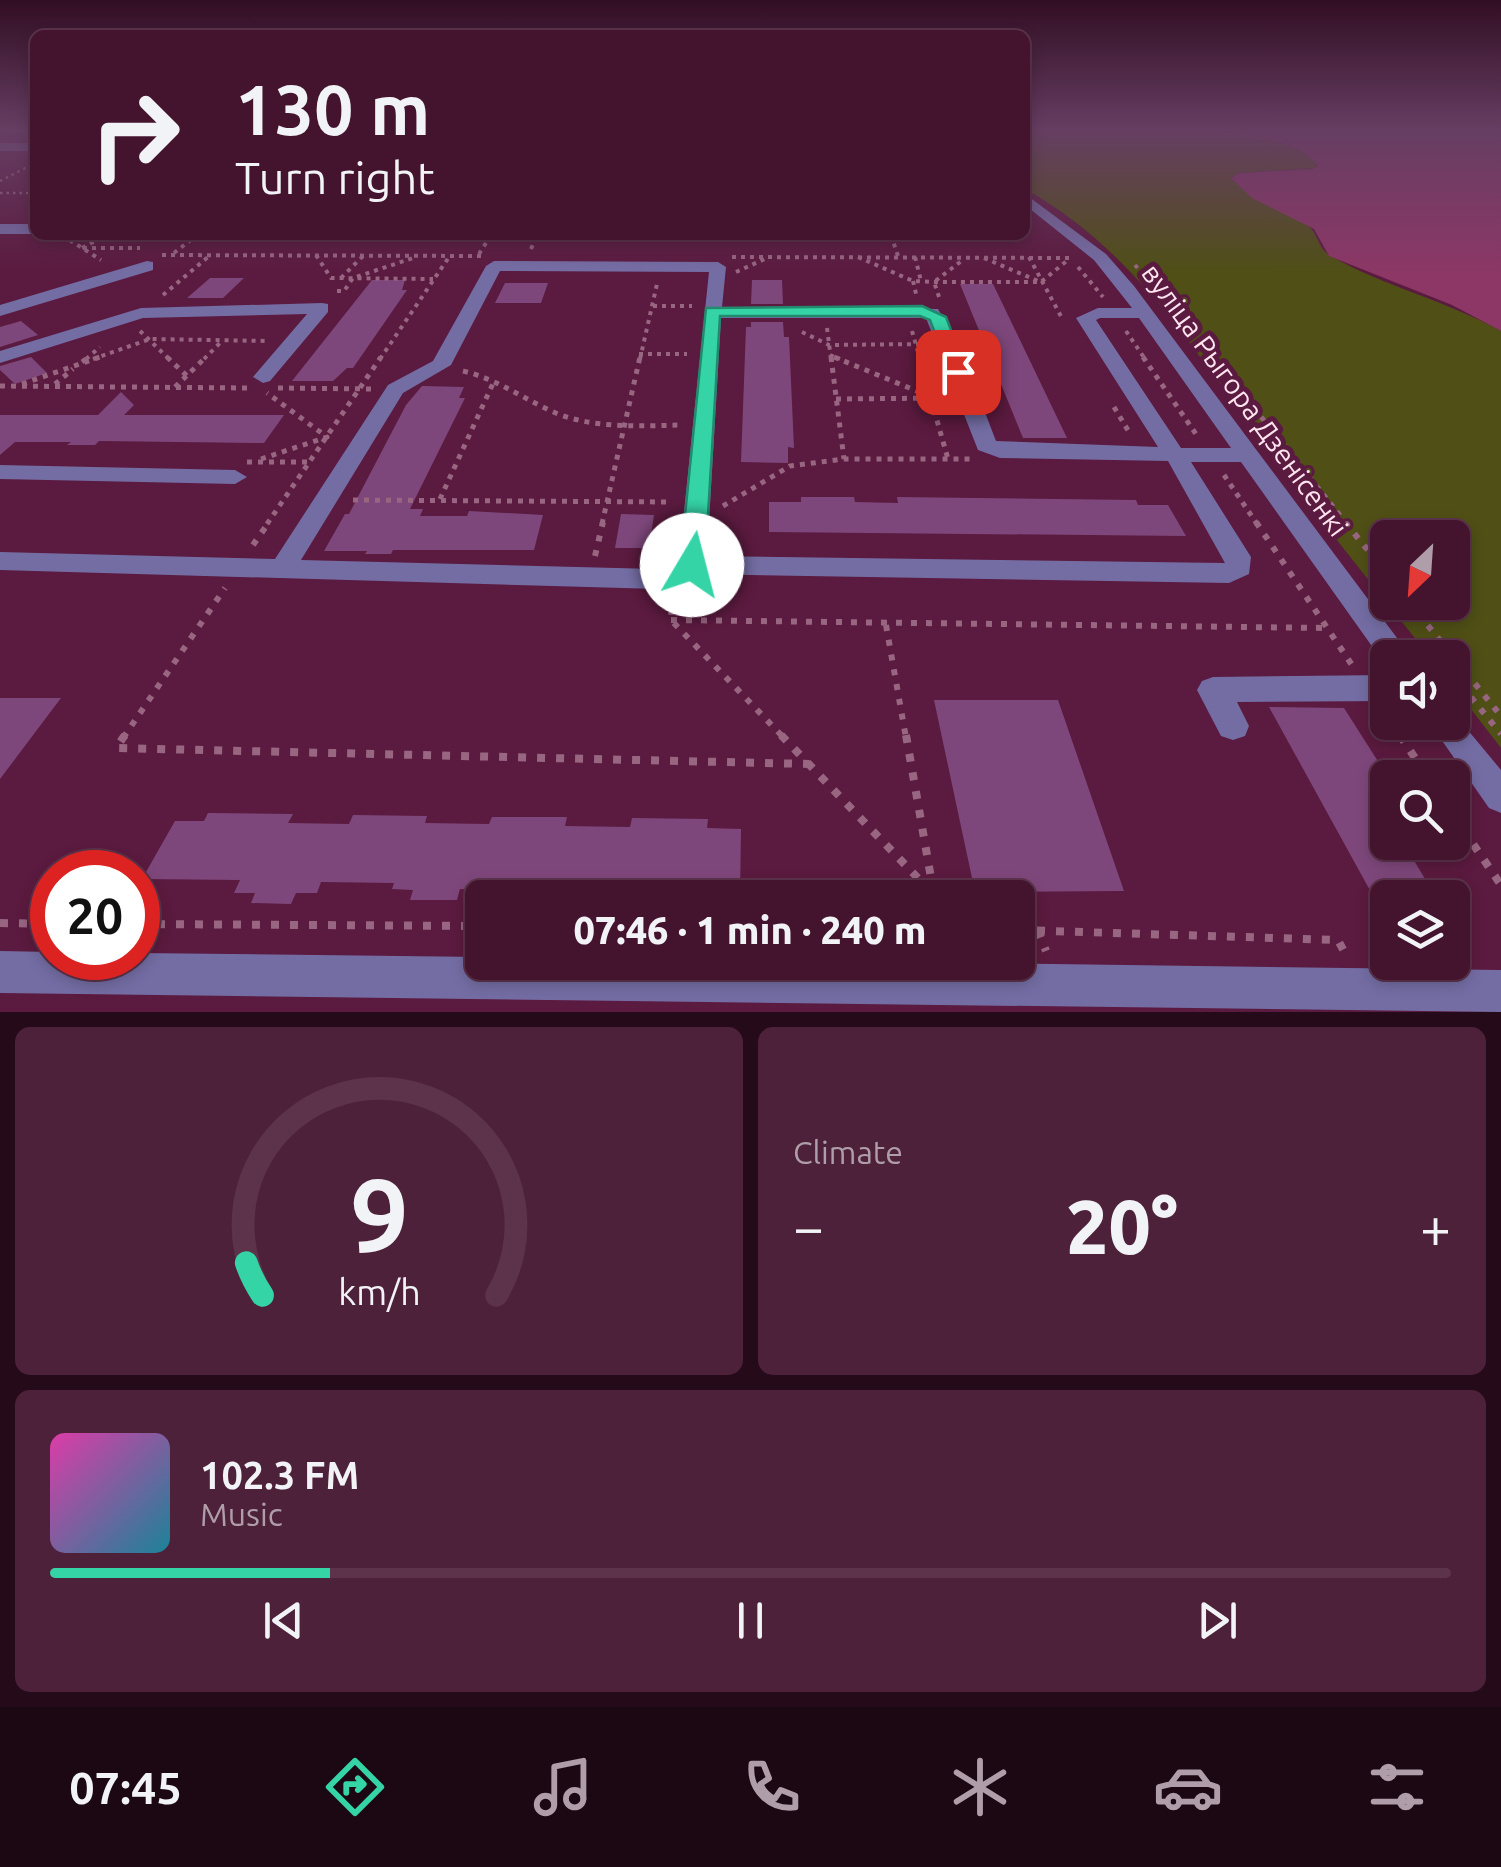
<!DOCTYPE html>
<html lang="en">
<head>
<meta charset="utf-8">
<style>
	body { margin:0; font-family:Ubuntu,sans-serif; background:#4e213b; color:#f1f3f6; height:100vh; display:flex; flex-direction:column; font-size:38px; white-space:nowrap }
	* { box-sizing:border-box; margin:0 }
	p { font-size:32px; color:#af9eaa }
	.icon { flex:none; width:55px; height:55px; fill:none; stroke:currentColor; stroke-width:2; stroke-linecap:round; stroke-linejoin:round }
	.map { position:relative; height:1012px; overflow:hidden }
	.side { display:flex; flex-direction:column; gap:15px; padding:15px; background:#250b1a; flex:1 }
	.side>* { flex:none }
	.banner { position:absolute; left:30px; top:30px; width:1000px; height:210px; border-radius:15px; box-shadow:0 5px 15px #0003,0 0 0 2px #5c334b; background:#44142f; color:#f1f3f6; overflow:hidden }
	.needle { width:65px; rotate:205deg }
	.buttons { position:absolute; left:1370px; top:520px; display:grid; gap:20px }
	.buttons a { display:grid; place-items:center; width:100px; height:100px; border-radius:15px; background:#44142f; box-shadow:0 5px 15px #0003,0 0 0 2px #5c334b; font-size:50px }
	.speed { position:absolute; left:30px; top:850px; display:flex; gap:20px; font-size:50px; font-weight:700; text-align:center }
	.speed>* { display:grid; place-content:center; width:130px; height:130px; border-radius:50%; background:#44142f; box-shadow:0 5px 15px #0003,0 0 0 2px #5c334b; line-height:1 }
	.speed .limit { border:15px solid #d22; background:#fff; color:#111 }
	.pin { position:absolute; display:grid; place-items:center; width:85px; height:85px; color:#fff; margin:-42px; border-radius:20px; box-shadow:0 5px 15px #0006 }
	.me { position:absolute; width:110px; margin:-55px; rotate:8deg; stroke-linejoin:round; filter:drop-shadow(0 0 8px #0008) }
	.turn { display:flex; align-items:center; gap:35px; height:210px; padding:0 40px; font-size:45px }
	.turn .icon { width:130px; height:130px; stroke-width:2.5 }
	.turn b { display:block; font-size:70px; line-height:85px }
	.big { font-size:75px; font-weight:800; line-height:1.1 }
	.side .card { flex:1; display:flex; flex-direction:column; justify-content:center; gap:15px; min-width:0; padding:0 35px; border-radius:15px; background:#4e213b }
	.side .dial { align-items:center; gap:0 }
	.dial svg { height:260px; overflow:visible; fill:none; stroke:#5c334b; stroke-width:7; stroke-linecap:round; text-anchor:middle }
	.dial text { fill:#f1f3f6; stroke:none }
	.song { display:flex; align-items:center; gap:30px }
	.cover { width:120px; height:120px; border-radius:15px; background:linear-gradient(135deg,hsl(320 70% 55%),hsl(190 70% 35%)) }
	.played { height:10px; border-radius:5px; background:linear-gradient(90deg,#35d4a7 20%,#5c334b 20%) }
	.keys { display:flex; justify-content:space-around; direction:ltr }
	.heat { display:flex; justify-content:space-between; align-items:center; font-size:55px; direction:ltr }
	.side .tiles { flex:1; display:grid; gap:15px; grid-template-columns:1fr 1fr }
	.card:last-child { grid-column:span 2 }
	.trip { position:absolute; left:465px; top:880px; width:570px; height:100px; border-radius:15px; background:#44142f; box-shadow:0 5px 15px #0003,0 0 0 2px #5c334b; font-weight:800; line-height:100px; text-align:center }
	.tabs { display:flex; height:160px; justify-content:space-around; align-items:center; background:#1b0813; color:#af9eaa }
	.tabs .icon { width:70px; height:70px }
	.tabs .active { color:#35d4a7 }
	.tabs b { font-size:45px; color:#f1f3f6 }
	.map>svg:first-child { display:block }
	.green { fill:#4f4f16; fill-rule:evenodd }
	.water { fill:#8c3766 }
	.building { fill:#7e477b }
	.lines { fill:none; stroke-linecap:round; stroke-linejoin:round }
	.path-far4 { stroke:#986681; stroke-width:2.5; stroke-dasharray:2.5 4; stroke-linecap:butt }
	.path-far3 { stroke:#986681; stroke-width:4; stroke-dasharray:4 5; stroke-linecap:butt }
	.path-far2 { stroke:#986681; stroke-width:5; stroke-dasharray:5 6; stroke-linecap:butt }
	.path-far1 { stroke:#986681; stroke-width:6; stroke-dasharray:6 9; stroke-linecap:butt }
	.path { stroke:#986681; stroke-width:8; stroke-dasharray:8 11; stroke-linecap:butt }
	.minor { fill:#746da4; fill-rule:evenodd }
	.route { fill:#35d4a7; stroke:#228a6d; stroke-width:2.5 }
	.labels { text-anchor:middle; stroke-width:10; stroke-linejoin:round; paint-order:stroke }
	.street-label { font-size:28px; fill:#fee5f0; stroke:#5b1a3f }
</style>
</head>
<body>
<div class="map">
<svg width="1501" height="1012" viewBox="0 0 1501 1012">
	<rect width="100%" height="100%" fill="#5b1a3f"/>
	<path class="green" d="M1025,131C1093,131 1269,116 1317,162L1316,168L1239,173L1231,178C1257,203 1271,205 1303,222C1319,230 1316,248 1331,256C1383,286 1445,300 1501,331V748L1453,686L1452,658L1430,657C1375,588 1319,519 1266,448C1193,350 1135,250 1025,189ZM1388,538H1452V602H1388Z"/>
	<path class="water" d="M1217,131H1501V331L1452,305L1329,256L1314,229L1252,198L1231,178L1239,173L1312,169L1318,166C1300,139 1246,135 1217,131Z"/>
	<g class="building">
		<path d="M210,278H244L223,298H187Z"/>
		<path d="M372,280H405L402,290H407L353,368H347L333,381H292Z"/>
		<path d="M752,280H782L783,304H751Z"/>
		<path d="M505,283H548L541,303H495Z"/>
		<path d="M960,284H993L1067,438H1023Z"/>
		<path d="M21,321L38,335L0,347V327Z"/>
		<path d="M751,322H783L784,337H789L794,448L788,447V463L741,462L746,327H751Z"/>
		<path d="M31,357L47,373L15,384L0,370V366Z"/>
		<path d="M422,386L464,387L459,398H465L410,509H423L420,516H467L469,511L543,515L534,550H393L391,554H365L367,551H324L345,514H349L406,405Z"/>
		<path d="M121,392L134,405L124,415H284L264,443L99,441L95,445H67L71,442H15L0,455V415H98Z"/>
		<path d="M801,497H854L855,502L898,503L897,497L1136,500L1138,505H1168L1186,536L769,532V502H801Z"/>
		<path d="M621,514L654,515L649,548H615Z"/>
		<path d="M0,698H61L0,779Z"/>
		<path d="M934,700H1058L1124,891L975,892Z"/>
		<path d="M1269,707L1344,708L1388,777V842H1403L1434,894H1372Z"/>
		<path d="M208,813L293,814L288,823L349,824L353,815L427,816L425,823L489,824L492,817H567L565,826L630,827L632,818L708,819L707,828L741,829L740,897H720V887H638V896L553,897L556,884L483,883L481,890L460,889L457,900H410L413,890L392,889L394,883L321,882L317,893H296L291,904L251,903L255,893H234L240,880L142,879L175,821H204Z"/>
	</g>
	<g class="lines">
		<g class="path-far4">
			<path d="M0,181L33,164"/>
			<path d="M0,193H35"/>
		</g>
		<g class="path-far3">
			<path d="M891,235L898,256"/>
			<path d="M43,239H68L101,260"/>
			<path d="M82,248L101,238L148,237"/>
			<path d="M83,248H140"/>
			<path d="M531,249L537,235"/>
			<path d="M174,253L197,235"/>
			<path d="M479,254L491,235"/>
			<path d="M162,255L481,256"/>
			<path d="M316,255L331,278L433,279"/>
			<path d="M732,257L1071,258"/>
			<path d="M858,257L913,281L934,282H1041L1069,259"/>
			<path d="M915,257L921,281"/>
			<path d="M1029,257L1063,320"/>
			<path d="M984,258L1038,281"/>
			<path d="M1135,265L1215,359"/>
			<path d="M1078,267L1103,297"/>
			<path d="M736,272L767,258"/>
			<path d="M341,278L363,256"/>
			<path d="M913,281L917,298"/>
			<path d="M337,291H344L353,278L413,258"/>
			<path d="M163,295L208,257"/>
			<path d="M939,297L934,282L964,259"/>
			<path d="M653,306H692"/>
			<path d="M827,328L831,359"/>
			<path d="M140,331L169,359"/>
			<path d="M912,331L920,359"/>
			<path d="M1126,331L1145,359"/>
			<path d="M802,332L829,345L923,344"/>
			<path d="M639,354H687"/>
			<path d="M830,355L840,359"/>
			<path d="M86,359L100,347"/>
			<path d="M93,359L150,339L268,341"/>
			<path d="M204,359L222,341"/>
			<path d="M380,359L449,257"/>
			<path d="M640,359L657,284"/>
		</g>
		<g class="path-far2">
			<path d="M167,357L187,376"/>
			<path d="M831,357L844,459"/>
			<path d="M834,357L929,396"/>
			<path d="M919,357L948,459"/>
			<path d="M1143,357L1198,437"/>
			<path d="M1213,357L1347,524"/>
			<path d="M82,362L89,357"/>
			<path d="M463,371C496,379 519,396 549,410C588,429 639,426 681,425"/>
			<path d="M22,384L100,357"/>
			<path d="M55,384L73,369"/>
			<path d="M0,386L247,388"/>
			<path d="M175,387L206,357"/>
			<path d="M278,388L372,389"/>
			<path d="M836,399L943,398"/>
			<path d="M1114,407L1129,432"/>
			<path d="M261,459L327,437L267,393"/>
			<path d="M247,462H309"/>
			<path d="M1224,475L1257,524"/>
			<path d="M440,499L495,379"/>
			<path d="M353,500L672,502"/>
			<path d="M723,506L790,466L844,459H970"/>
			<path d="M267,524L381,357"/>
			<path d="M602,524L640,357"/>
		</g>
		<g class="path-far1">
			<path d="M1256,522L1352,665"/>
			<path d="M1345,522L1388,575"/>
			<path d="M253,545L269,522"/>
			<path d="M595,556L603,522"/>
			<path d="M672,594L671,620L784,738"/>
			<path d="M1409,602L1501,716"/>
			<path d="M671,620L1327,628"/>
			<path d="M886,625L906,738"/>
			<path d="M1452,674L1501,734"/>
			<path d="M1391,722L1401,738"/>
			<path d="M123,738L225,588"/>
		</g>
		<g class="path">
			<path d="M125,735L116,748L809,764"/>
			<path d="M781,735L934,895"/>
			<path d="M906,735L934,895"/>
			<path d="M1400,735L1428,778"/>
			<path d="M1452,813L1501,885"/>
			<path d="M0,923L52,924"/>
			<path d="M138,924L482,926"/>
			<path d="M1018,930L1338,940L1346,955"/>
			<path d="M1038,930L1046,951"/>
		</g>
		<g class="minor">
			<rect x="0" y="143" width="35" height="8"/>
			<path d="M1025,194L1106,254L1134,286L1412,658H1388L1386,666L1241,462H1191L1251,557L1249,574L1229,583L695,574L659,589L0,570V552L275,559L388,385L433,361L486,266L494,261L718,262L726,267L722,307L938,309L959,345L996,441L1158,447L1076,318L1098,308H1132L1094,260L1025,205ZM500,271L709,272L679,560L656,569L301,560L403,393L451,365ZM721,318H926L978,450L1000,458L1168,461L1225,563L707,556ZM1100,318H1139L1231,448H1181L1096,320Z"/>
			<rect x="0" y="224" width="35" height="10"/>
			<path d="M147,261L153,262V270L0,316V305Z"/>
			<path d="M322,303L328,304V312L270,381L263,383L253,377L307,314L143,318L0,363V351L141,308Z"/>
			<path d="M0,465L235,470L247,477L235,484L0,479Z"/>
			<path d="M1388,675V701L1237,702L1249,726L1245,736L1233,740L1221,736L1197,690L1202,681L1213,677Z"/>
			<path d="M1452,711L1501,770V813L1489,808L1429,722H1452Z"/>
			<path d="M0,951L52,952V958H138V953L482,957V962H895L1501,970V1012L0,993Z"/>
		</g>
	</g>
	<linearGradient id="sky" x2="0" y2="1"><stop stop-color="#320e23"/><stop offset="0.48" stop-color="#663e63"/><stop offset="1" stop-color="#663e63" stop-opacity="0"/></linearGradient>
	<rect width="1501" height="272" fill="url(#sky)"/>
	<path class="route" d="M922,306L946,317L967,372L965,375H951L930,320L920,316H720L705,565L692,573L684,571L680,565L706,308Z"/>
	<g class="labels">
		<g class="street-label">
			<text transform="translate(1245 400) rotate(54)" y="10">вуліца Рыгора Дзенісенкі</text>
		</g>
	</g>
</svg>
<div class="buttons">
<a><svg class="needle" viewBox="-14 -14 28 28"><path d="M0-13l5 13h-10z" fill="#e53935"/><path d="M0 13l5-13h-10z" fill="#af9eaa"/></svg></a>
<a><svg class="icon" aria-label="sound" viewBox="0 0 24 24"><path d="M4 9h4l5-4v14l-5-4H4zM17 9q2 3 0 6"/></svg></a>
<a><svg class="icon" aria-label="search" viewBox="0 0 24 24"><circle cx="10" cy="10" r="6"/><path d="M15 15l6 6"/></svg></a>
<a><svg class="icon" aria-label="layers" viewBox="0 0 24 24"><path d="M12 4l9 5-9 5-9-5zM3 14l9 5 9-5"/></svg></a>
</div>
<div class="speed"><div class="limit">20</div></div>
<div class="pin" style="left:958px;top:372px;background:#d93025"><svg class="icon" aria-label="arrive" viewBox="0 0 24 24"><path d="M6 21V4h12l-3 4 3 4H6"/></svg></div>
<svg class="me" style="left:692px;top:565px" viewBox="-20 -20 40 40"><circle r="19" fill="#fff"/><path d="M0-13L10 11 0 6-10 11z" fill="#35d4a7"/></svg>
<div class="trip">07:46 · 1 min · 240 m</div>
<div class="banner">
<div class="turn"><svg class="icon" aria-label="right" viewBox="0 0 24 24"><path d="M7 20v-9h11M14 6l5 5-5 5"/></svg><div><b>130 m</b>Turn right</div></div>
</div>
</div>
<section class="side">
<div class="tiles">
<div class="card dial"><svg viewBox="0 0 100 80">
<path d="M14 69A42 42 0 1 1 86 69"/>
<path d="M14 69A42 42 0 0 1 9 59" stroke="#35d4a7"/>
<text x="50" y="56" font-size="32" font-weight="700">9</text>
<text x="50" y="72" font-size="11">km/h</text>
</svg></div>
<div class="card"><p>Climate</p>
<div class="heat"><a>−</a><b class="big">20°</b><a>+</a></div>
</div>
<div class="card">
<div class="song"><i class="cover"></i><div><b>102.3 FM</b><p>Music</p></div></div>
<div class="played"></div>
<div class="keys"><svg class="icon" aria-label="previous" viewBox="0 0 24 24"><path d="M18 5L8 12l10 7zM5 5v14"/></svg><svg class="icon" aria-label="pause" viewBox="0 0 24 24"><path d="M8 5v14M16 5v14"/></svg><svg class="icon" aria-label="next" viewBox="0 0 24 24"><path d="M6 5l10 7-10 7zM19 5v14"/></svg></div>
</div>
</div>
</section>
<nav class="tabs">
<b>07:45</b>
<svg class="icon active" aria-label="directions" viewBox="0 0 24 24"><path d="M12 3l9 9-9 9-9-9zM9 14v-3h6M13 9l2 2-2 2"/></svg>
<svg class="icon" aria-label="music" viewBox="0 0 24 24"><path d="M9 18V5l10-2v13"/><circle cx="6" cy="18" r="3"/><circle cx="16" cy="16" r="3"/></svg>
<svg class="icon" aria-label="phone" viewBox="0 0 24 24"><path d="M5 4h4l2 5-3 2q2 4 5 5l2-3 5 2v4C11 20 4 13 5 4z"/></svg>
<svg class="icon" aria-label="climate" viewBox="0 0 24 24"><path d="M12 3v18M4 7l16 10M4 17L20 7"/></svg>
<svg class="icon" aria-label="car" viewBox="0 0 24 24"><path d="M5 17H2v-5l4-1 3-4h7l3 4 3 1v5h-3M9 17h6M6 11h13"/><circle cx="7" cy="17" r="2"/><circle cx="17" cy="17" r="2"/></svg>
<svg class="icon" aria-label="filters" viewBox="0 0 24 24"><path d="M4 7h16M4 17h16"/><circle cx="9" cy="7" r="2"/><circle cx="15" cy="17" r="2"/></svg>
</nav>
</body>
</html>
